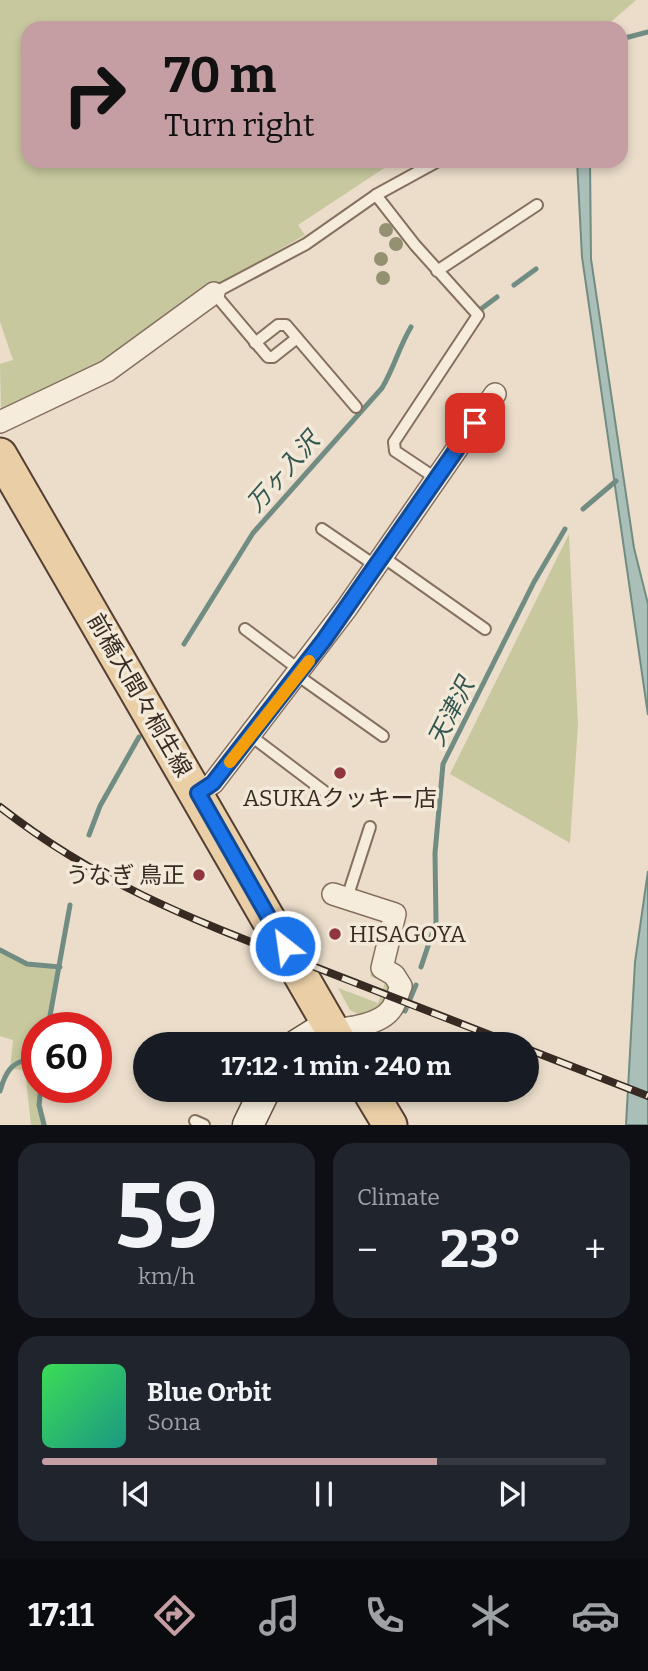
<!DOCTYPE html>
<html lang="en">
<head>
<meta charset="utf-8">
<style>
	body { margin:0; font-family:Bitter,"Noto Sans JP",serif; background:#20242c; color:#f1f3f6; height:100vh; display:flex; flex-direction:column; font-size:26px; white-space:nowrap }
	* { box-sizing:border-box; margin:0 }
	p { font-size:23px; color:#9ea1a6 }
	.icon { flex:none; width:38px; height:38px; fill:none; stroke:currentColor; stroke-width:2; stroke-linecap:round; stroke-linejoin:round }
	.map { position:relative; height:1125px; overflow:hidden }
	.side { display:flex; flex-direction:column; gap:18px; padding:18px; background:#0d0f14; flex:1 }
	.side>* { flex:none }
	.banner { position:absolute; left:21px; top:21px; width:607px; height:147px; border-radius:21px; box-shadow:0 4px 10px #0003; background:#c59ea4; color:#111; overflow:hidden }
	.speed { position:absolute; left:21px; top:1012px; display:flex; gap:14px; font-size:35px; font-weight:700; text-align:center }
	.speed>* { display:grid; place-content:center; width:91px; height:91px; border-radius:50%; background:#171b24; box-shadow:0 4px 10px #0003; line-height:1 }
	.speed .limit { border:10px solid #d22; background:#fff; color:#111 }
	.pin { position:absolute; display:grid; place-items:center; width:60px; height:60px; color:#fff; margin:-30px; border-radius:14px; box-shadow:0 4px 10px #0006 }
	.me { position:absolute; width:77px; margin:-38px; rotate:330deg; stroke-linejoin:round; filter:drop-shadow(0 0 5px #0008) }
	.turn { display:flex; align-items:center; gap:24px; height:147px; padding:0 28px; font-size:32px }
	.turn .icon { width:91px; height:91px; stroke-width:2.5 }
	.turn b { display:block; font-size:49px; line-height:60px }
	.big { font-size:52px; font-weight:700; line-height:1.1 }
	.side .widget { flex:1; display:flex; flex-direction:column; justify-content:center; gap:10px; min-width:0; padding:0 24px; border-radius:21px; background:#20242c }
	.side .dial { align-items:center; gap:0 }
	.dial b { font-size:91px; line-height:1 }
	.song { display:flex; align-items:center; gap:21px }
	.cover { width:84px; height:84px; border-radius:10px; background:linear-gradient(135deg,hsl(130 70% 55%),hsl(170 70% 35%)) }
	.played { height:7px; border-radius:4px; background:linear-gradient(90deg,#c59ea4 70%,#363941 70%) }
	.keys { display:flex; justify-content:space-around; direction:ltr }
	.heat { display:flex; justify-content:space-between; align-items:center; font-size:38px; direction:ltr }
	.side .tiles { flex:1; display:grid; gap:18px; grid-template-columns:1fr 1fr }
	.widget:last-child { grid-column:span 2 }
	.trip { position:absolute; left:133px; top:1032px; width:406px; height:70px; border-radius:35px; background:#171b24; box-shadow:0 4px 10px #0003; font-weight:700; line-height:70px; text-align:center }
	.tab-bar { display:flex; height:112px; justify-content:space-around; align-items:center; background:#090b0e; color:#9ea1a6 }
	.tab-bar .icon { width:49px; height:49px }
	.tab-bar .selected { color:#c59ea4 }
	.tab-bar b { font-size:32px; color:#f1f3f6 }
	.map>svg:first-child { display:block }
	.green { fill:#c7c89e }
	.water { fill:#aabfb7; stroke:#718d83; stroke-width:2 }
	.lines { fill:none; stroke-linecap:round; stroke-linejoin:round }
	.stream { stroke:#718d83; stroke-width:5 }
	.service-casing { stroke:#857060; stroke-width:14 }
	.minor-casing { stroke:#857060; stroke-width:24 }
	.secondary-casing { stroke:#675243; stroke-width:33 }
	.primary-casing { stroke:#543f33; stroke-width:37 }
	.service { stroke:#f6ecdc; stroke-width:10 }
	.minor { stroke:#f6ecdc; stroke-width:21 }
	.secondary { stroke:#f6ecdc; stroke-width:30 }
	.primary { stroke:#e9cea6; stroke-width:33 }
	.rail-casing { stroke:#372a22; stroke-width:8 }
	.rail { stroke:#f3e9d8; stroke-width:5; stroke-dasharray:16; stroke-linecap:butt }
	.tree { fill:#949172 }
	.route-casing { stroke:#114b97; stroke-width:18 }
	.route { stroke:#1a73e8; stroke-width:12 }
	.slow { stroke:#f59e0b; stroke-width:12 }
	.poi-dot { fill:#8f363f; stroke:#f3e9d8; stroke-width:2.5 }
	.labels { text-anchor:middle; stroke-width:7; stroke-linejoin:round; paint-order:stroke }
	.street-label { font-size:23px; fill:#372a22; stroke:#f3e9d8 }
	.poi-label { font-size:23px; fill:#372a22; stroke:#f3e9d8 }
	.water-label { font-size:24px; font-style:italic; fill:#335650; stroke:#f3e9d8 }
</style>
</head>
<body>
<div class="map">
<svg width="648" height="1125" viewBox="0 0 648 1125">
	<rect width="100%" height="100%" fill="#ebddca"/>
	<g class="green">
		<path d="M0,0H636L604,28H28V161H395L298,225L305,235L200,295L105,364L1,411L0,364L13,360L0,322Z"/>
		<path d="M569,534L578,725L570,843L450,774Z"/>
		<path d="M0,948L28,962L61,966L50,1027H37V1087H43L42,1105L47,1125H31L25,1070L10,1069L13,1040L0,1036Z"/>
		<path d="M371,973L387,979L392,986L384,1006L362,1016L350,1010L338,988L378,1003L385,983L370,976Z"/>
	</g>
	<g class="water">
		<path d="M577,161H590L591,259L634,548L648,604V715L582,257Z"/>
		<path d="M648,871V1125H626L635,962Z"/>
	</g>
	<g class="lines">
		<g class="stream">
			<path d="M621,39L648,32"/>
			<path d="M514,285L536,269"/>
			<path d="M481,309L497,297"/>
			<path d="M583,509L616,481"/>
			<path d="M184,644L253,533L382,388C394,368 399,347 411,327"/>
			<path d="M89,835L100,806L139,737"/>
			<path d="M0,950L27,964L60,967"/>
			<path d="M421,967L436,922L435,853L443,764L534,582L565,529"/>
			<path d="M405,1011L416,985"/>
			<path d="M48,1027L70,905"/>
			<path d="M41,1087L39,1105L44,1125"/>
			<path d="M0,1091C6,1070 13,1059 37,1059"/>
		</g>
		<g class="service-casing">
			<g id="service">
				<path d="M376,195L415,245L478,315L394,442L395,451L437,479"/>
				<path d="M437,271L537,205"/>
				<path d="M297,338L273,357H268L214,293L306,244L376,195L438,161"/>
				<path d="M255,343L278,325H286L356,407"/>
				<path d="M322,529L376,566"/>
				<path d="M383,557L485,629"/>
				<path d="M245,629L301,671"/>
				<path d="M297,675L383,736"/>
				<path d="M251,736L329,795"/>
				<path d="M347,898L370,827"/>
				<path d="M195,1121L204,1125"/>
			</g>
		</g>
		<g class="minor-casing">
			<g id="minor">
				<path d="M0,422L107,371L214,293"/>
				<path d="M198,793L213,783L346,609L495,394"/>
				<path d="M332,1029C349,1029 382,1024 392,1008C396,1002 398,993 401,986L394,975L382,968L395,914L333,894"/>
			</g>
		</g>
		<g class="secondary-casing">
			<g id="secondary">
				<path d="M297,1045L321,1030L332,1029"/>
				<path d="M248,1125L265,1090"/>
			</g>
		</g>
		<g class="primary-casing">
			<g id="primary">
				<path d="M0,455L341,1045"/>
				<path d="M369,1090L390,1125"/>
			</g>
		</g>
		<use href="#service" class="service"/>
		<use href="#minor" class="minor"/>
		<use href="#secondary" class="secondary"/>
		<use href="#primary" class="primary"/>
		<g class="rail-casing">
			<g id="rail">
				<path d="M0,807C96,882 186,917 297,960C370,989 443,1017 516,1045"/>
				<path d="M527,1049L648,1096"/>
			</g>
		</g>
		<use href="#rail" class="rail"/>
	</g>
	<g class="tree">
		<circle cx="386" cy="230" r="7"/>
		<circle cx="396" cy="244" r="7"/>
		<circle cx="381" cy="259" r="7"/>
		<circle cx="383" cy="278" r="7"/>
	</g>
	<g class="lines">
		<g class="route-casing">
			<path id="route" d="M285,946L198,793L213,783L324,640L475,423"/>
		</g>
		<use href="#route" class="route"/>
		<path class="slow" d="M230,762L309,661"/>
	</g>
	<g class="poi-dot">
		<circle cx="340" cy="773" r="7"/>
		<circle cx="199" cy="875" r="7"/>
		<circle cx="335" cy="934" r="7"/>
	</g>
	<g class="labels">
		<g class="street-label">
			<text transform="translate(140 695) rotate(60)" y="8">前橋大間々桐生線</text>
		</g>
		<g class="poi-label">
			<text x="340" y="806">ASUKAクッキー店</text>
			<text x="185" y="883" text-anchor="end">うなぎ 鳥正</text>
			<text x="349" y="942" text-anchor="start">HISAGOYA</text>
		</g>
		<g class="water-label">
			<text transform="translate(283 472) rotate(-49)" y="8">万ヶ入沢</text>
			<text transform="translate(451 712) rotate(-63)" y="8">天津沢</text>
		</g>
	</g>
</svg>
<div class="speed"><div class="limit">60</div></div>
<div class="pin" style="left:475px;top:423px;background:#d93025"><svg class="icon" aria-label="arrive" viewBox="0 0 24 24"><path d="M6 21V4h12l-3 4 3 4H6"/></svg></div>
<svg class="me" style="left:285px;top:946px" viewBox="-20 -20 40 40"><circle r="17" fill="#1a73e8" stroke="#fff" stroke-width="3"/><path d="M0-11L8 9 0 5-8 9z" fill="#fff"/></svg>
<div class="trip">17:12 · 1 min · 240 m</div>
<div class="banner">
<div class="turn"><svg class="icon" aria-label="right" viewBox="0 0 24 24"><path d="M7 20v-9h11M14 6l5 5-5 5"/></svg><div><b>70 m</b>Turn right</div></div>
</div>
</div>
<section class="side">
<div class="tiles">
<div class="widget dial"><b>59</b><p>km/h</p></div>
<div class="widget"><p>Climate</p>
<div class="heat"><a>−</a><b class="big">23°</b><a>+</a></div>
</div>
<div class="widget">
<div class="song"><i class="cover"></i><div><b>Blue Orbit</b><p>Sona</p></div></div>
<div class="played"></div>
<div class="keys"><svg class="icon" aria-label="previous" viewBox="0 0 24 24"><path d="M18 5L8 12l10 7zM5 5v14"/></svg><svg class="icon" aria-label="pause" viewBox="0 0 24 24"><path d="M8 5v14M16 5v14"/></svg><svg class="icon" aria-label="next" viewBox="0 0 24 24"><path d="M6 5l10 7-10 7zM19 5v14"/></svg></div>
</div>
</div>
</section>
<nav class="tab-bar">
<b>17:11</b>
<svg class="icon selected" aria-label="directions" viewBox="0 0 24 24"><path d="M12 3l9 9-9 9-9-9zM9 14v-3h6M13 9l2 2-2 2"/></svg>
<svg class="icon" aria-label="music" viewBox="0 0 24 24"><path d="M9 18V5l10-2v13"/><circle cx="6" cy="18" r="3"/><circle cx="16" cy="16" r="3"/></svg>
<svg class="icon" aria-label="phone" viewBox="0 0 24 24"><path d="M5 4h4l2 5-3 2q2 4 5 5l2-3 5 2v4C11 20 4 13 5 4z"/></svg>
<svg class="icon" aria-label="climate" viewBox="0 0 24 24"><path d="M12 3v18M4 7l16 10M4 17L20 7"/></svg>
<svg class="icon" aria-label="car" viewBox="0 0 24 24"><path d="M5 17H2v-5l4-1 3-4h7l3 4 3 1v5h-3M9 17h6M6 11h13"/><circle cx="7" cy="17" r="2"/><circle cx="17" cy="17" r="2"/></svg>
</nav>
</body>
</html>
